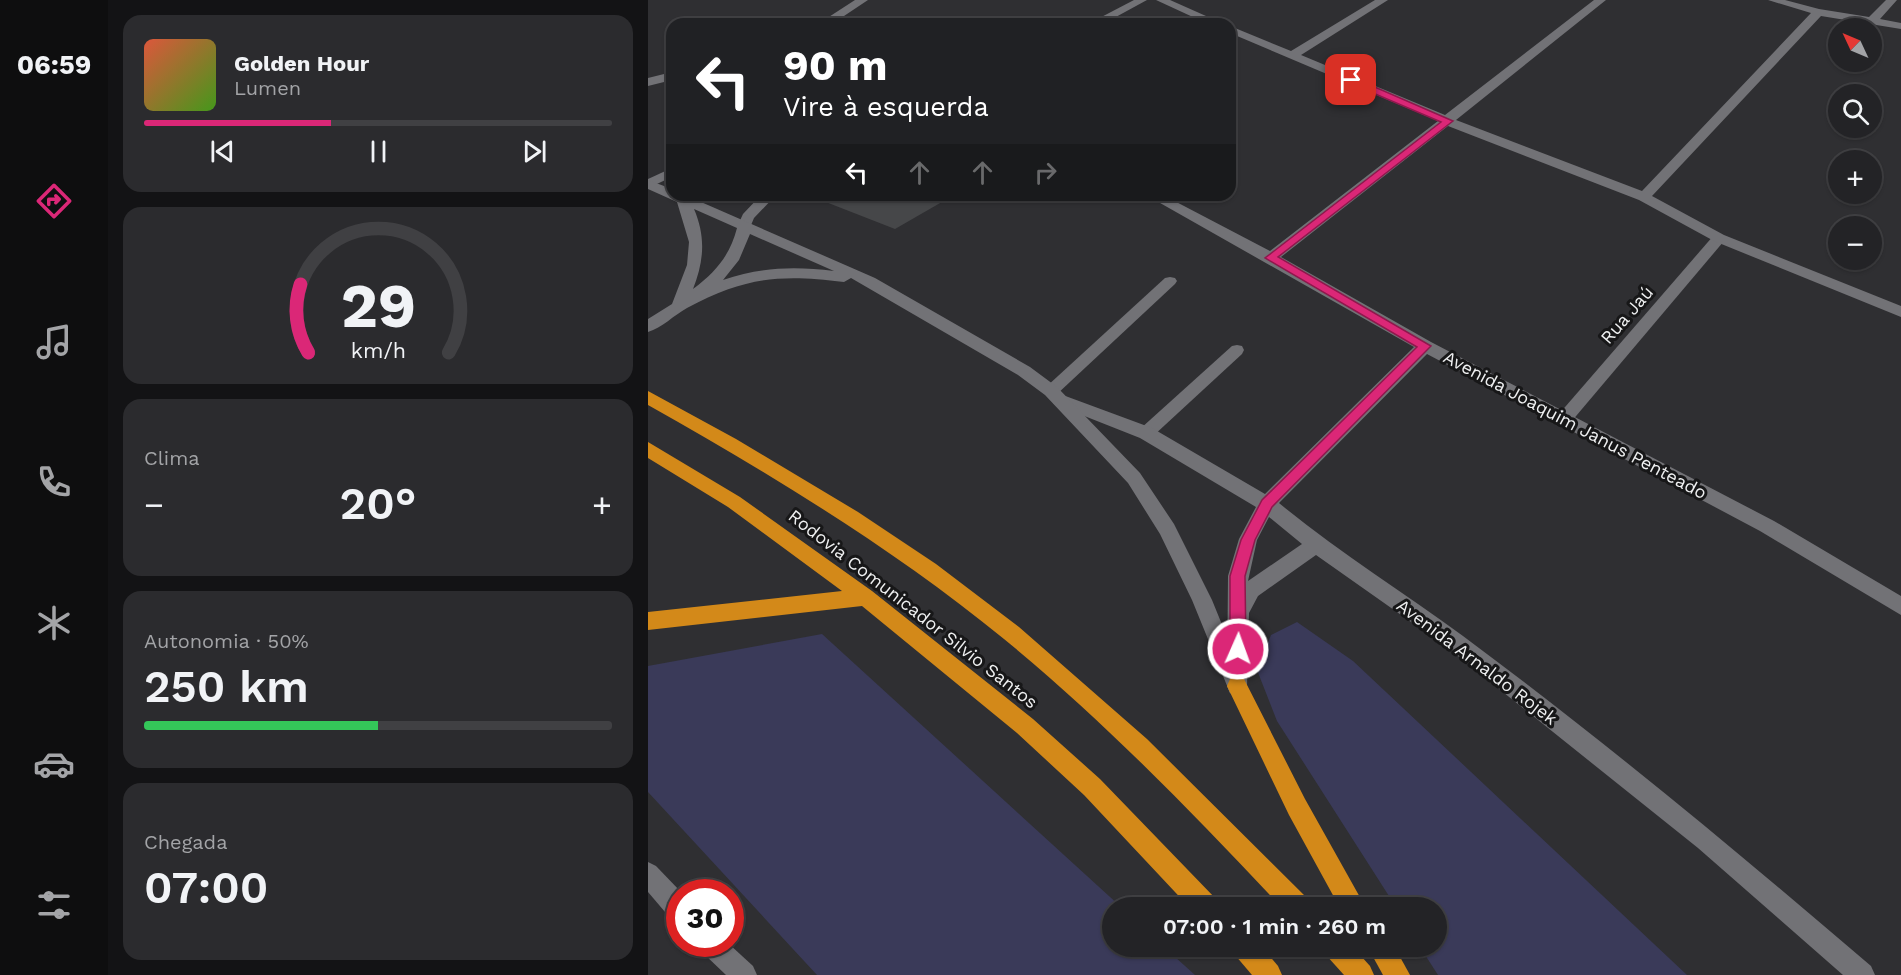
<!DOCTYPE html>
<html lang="pt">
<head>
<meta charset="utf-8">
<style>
	body { margin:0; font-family:"Work Sans",sans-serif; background:#2b2b2e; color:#f1f3f6; height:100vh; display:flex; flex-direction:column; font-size:22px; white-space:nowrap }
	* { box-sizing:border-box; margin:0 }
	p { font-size:20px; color:#a3a4a7 }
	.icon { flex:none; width:33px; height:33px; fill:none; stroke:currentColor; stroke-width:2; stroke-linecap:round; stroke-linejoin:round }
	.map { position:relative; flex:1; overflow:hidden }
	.panel { display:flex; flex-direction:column; gap:15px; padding:15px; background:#131315; width:540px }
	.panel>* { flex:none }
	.top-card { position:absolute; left:18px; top:18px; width:570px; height:183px; border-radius:18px; box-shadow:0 2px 4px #0004,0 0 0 2px #404043; background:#202124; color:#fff; overflow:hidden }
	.needle { width:39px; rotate:314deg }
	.buttons { position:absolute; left:1180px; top:18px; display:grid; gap:12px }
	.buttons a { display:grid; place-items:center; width:54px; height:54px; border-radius:50%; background:#232326; box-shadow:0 2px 4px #0004,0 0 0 2px #404043; font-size:30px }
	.speed { position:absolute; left:18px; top:879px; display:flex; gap:12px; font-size:30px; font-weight:700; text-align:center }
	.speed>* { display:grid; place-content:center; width:78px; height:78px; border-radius:50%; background:#232326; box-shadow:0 2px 4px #0004,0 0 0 2px #404043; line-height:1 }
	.speed .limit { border:9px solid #d22; background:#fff; color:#111 }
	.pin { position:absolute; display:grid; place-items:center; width:51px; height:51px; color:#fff; margin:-26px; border-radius:12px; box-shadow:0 3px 9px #0006 }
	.me { position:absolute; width:66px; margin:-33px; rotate:2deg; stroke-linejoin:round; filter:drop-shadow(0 0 4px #0008) }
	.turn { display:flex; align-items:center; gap:21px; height:126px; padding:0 18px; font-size:27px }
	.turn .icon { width:78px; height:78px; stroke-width:2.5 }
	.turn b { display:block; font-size:42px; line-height:51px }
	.lanes { display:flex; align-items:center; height:57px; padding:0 18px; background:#0003; justify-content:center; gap:30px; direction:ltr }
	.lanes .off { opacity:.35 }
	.big { font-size:45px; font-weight:600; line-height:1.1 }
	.panel .card { flex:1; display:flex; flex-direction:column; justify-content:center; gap:9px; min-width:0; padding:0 21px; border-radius:18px; background:#2b2b2e }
	.panel .dial { align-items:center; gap:0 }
	.dial svg { height:156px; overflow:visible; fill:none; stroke:#404043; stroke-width:7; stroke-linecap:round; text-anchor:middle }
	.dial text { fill:#f1f3f6; stroke:none }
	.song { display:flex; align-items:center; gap:18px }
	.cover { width:72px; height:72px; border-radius:9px; background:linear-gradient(135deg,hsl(10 70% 55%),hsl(100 70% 35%)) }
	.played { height:6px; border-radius:3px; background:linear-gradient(90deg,#db2777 40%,#404043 40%) }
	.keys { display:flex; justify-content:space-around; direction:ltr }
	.heat { display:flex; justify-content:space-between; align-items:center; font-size:33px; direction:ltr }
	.charge { height:9px; border-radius:4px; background:linear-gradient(90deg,#34c759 50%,#404043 0) }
	.trip { position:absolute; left:454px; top:897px; width:345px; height:60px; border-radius:30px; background:#232326; box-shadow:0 2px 4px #0004,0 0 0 2px #404043; font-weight:600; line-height:60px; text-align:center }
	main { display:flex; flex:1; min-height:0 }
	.dock { display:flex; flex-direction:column; width:108px; justify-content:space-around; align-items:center; background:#0e0e0f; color:#a3a4a7 }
	.dock .icon { width:42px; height:42px }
	.dock .current { color:#db2777 }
	.dock b { font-size:27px; color:#f1f3f6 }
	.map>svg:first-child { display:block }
	.green { fill:#3a3a59 }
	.building { fill:#464749 }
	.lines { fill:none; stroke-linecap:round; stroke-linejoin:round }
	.lane { fill:#727276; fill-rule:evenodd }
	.street { fill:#727276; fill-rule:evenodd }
	.secondary { fill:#727276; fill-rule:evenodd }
	.highway { fill:#d38919; fill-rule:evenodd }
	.route { fill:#db2777; stroke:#8e194d; stroke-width:1.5 }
	.labels { text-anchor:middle; stroke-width:6; stroke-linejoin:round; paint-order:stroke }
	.street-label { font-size:18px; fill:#eff0f1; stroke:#171718 }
</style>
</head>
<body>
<main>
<nav class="dock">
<b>06:59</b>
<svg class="icon current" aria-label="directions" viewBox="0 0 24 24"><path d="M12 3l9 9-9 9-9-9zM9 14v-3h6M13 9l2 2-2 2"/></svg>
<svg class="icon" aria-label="music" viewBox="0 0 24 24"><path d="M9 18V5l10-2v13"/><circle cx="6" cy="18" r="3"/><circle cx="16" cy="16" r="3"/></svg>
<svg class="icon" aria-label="phone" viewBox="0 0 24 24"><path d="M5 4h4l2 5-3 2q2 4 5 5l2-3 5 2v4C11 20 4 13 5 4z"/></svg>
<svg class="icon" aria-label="climate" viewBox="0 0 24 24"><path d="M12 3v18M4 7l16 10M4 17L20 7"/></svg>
<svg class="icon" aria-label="car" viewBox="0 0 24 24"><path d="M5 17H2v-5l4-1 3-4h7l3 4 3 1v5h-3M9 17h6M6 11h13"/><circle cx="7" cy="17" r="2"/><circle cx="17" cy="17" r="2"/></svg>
<svg class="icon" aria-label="filters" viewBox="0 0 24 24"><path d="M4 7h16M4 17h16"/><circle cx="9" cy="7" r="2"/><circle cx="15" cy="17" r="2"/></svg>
</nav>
<section class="panel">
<div class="card">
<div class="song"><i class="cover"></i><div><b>Golden Hour</b><p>Lumen</p></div></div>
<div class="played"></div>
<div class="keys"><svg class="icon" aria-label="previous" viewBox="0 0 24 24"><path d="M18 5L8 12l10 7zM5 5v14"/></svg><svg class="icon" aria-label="pause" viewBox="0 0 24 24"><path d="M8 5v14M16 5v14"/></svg><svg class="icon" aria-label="next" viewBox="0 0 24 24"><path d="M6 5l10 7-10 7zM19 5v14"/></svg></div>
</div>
<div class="card dial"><svg viewBox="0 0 100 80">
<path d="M14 69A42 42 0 1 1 86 69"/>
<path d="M14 69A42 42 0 0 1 10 34" stroke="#db2777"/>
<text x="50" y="56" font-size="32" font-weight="700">29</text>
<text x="50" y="72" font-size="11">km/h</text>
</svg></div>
<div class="card"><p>Clima</p>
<div class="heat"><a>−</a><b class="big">20°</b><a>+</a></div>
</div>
<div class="card"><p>Autonomia · 50%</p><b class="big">250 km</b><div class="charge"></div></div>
<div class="card"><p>Chegada</p><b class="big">07:00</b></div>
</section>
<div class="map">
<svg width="1253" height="975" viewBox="0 0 1253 975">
	<rect width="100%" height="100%" fill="#2f2f32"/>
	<g class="green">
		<path d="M649,622L705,661L1039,975H790L772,947L789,946V908L748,907L629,721L609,670L623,635Z"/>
		<path d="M174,634L473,907L465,908V946L516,947L547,975H169L0,792V666Z"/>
	</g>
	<path class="building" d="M165,195H306L247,229L165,197Z"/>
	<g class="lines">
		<g class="lane">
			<path d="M24,168V177L0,188V179Z"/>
			<path d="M1071,234L1078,238L1076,241L923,422H911L909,418L911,414L1066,235Z"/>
			<path d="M522,277L527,278L529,281L527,284L408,395H398L395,391L398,387L517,278Z"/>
			<path d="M589,345L594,346L596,350L594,354L504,437H492L490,433L492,429L584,346Z"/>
		</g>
		<g class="street">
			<path d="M486,0H499L455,24H440Z"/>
			<path d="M508,0H522L576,24H560Z"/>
			<path d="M727,0H740L653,55L797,115L946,0H958L808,120L994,191L1163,13L1120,0H1137L1171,9L1221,17L1238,0H1249L1232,19L1253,23V29L1173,16L1004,196L1076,235L1253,306V317L1066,241L991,200L800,126L633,257L783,342L1126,521L1253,596V615L1112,531L779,354L631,503C690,552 754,591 815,636C955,740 1090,852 1223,966L1227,975H1195L1050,848L800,648L668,555L610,596L601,613L599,686L596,693L589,696L582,693L579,686L580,576L591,539L608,507L492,438L406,404L404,400L406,396L412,394L504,428L617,494L766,347L498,195H515L622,251L790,121L582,33V26L643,51ZM621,517L654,544L600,581L609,540Z"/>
			<path d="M113,195H128L106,218L101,230H91L89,227L95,214Z"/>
		</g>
		<g class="secondary">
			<path d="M207,0H220L184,24H170Z"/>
			<path d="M24,72V80L0,86V78Z"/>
			<path d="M0,180L24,189V195H37L227,278L382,367L409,387L492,473L526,524L564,600L599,686L596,693L589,696L582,693L544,600L512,534L480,483L397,395L370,375L203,278L196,282C132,274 97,277 39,308C26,315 14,328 0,332V319L24,304L39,265L41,242L29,202L0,189ZM46,209L89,228C82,255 68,272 45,289C56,261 58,237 46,209ZM102,234L186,271C147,266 112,267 75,280L91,260Z"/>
			<path d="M0,862L8,866L33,892L32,922L23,919L0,892Z"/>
			<path d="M52,944H81L105,966L109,975H78L55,953Z"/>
		</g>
		<g class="highway">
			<path d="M0,391L88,439L210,512L288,564L371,627L499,739L660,899L663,908H634C546,814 456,721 356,639C246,549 124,475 0,405Z"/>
			<path d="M0,442L92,497L224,591L385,719L452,779L568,899L571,908H542L436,795L369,733L214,606L0,630V612L194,591L80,507L0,458Z"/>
			<path d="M589,676L596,679L657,799L718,908H692L641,815L579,686L582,679Z"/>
			<path d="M584,946H613L630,966L634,975H604L587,955Z"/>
			<path d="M675,946H704L722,966L726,975H696L678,955Z"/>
			<path d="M719,946H746L762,975H735Z"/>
		</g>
	</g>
	<path class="route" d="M699,78H706L805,121L630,257L783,346L624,507L607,540L597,576L598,649L595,654L590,656L584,654L582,649V576L593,540L614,500L769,347L617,258L793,122L699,82Z"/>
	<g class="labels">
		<g class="street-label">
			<text transform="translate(979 315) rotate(-49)" y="6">Rua Jaú</text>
			<text transform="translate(927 425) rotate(28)" y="6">Avenida Joaquim Janus Penteado</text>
			<text transform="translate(265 609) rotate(38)" y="6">Rodovia Comunicador Silvio Santos</text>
			<text transform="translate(829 662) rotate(37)" y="6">Avenida Arnaldo Rojek</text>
		</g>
	</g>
</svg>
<div class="buttons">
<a><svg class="needle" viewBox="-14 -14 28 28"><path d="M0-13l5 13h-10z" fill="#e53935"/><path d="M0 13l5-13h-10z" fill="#a3a4a7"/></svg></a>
<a><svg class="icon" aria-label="search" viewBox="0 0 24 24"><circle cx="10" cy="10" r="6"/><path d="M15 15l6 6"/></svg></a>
<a>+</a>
<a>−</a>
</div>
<div class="speed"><div class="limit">30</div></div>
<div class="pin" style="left:703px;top:80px;background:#d93025"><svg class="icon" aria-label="arrive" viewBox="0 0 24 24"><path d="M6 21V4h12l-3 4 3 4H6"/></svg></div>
<svg class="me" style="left:590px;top:649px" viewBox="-20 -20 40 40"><circle r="17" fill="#db2777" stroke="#fff" stroke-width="3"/><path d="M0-11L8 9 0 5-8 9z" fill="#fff"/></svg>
<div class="trip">07:00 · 1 min · 260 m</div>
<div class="top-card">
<div class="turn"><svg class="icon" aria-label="left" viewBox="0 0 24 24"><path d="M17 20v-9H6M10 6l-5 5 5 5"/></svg><div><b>90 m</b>Vire à esquerda</div></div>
<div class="lanes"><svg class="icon" aria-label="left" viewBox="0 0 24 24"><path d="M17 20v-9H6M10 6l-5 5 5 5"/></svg><svg class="icon off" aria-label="ahead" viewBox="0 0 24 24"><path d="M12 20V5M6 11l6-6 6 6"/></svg><svg class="icon off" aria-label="ahead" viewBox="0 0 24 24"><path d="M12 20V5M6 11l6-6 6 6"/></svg><svg class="icon off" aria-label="right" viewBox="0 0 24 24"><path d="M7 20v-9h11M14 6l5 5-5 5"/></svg></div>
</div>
</div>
</main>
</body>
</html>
